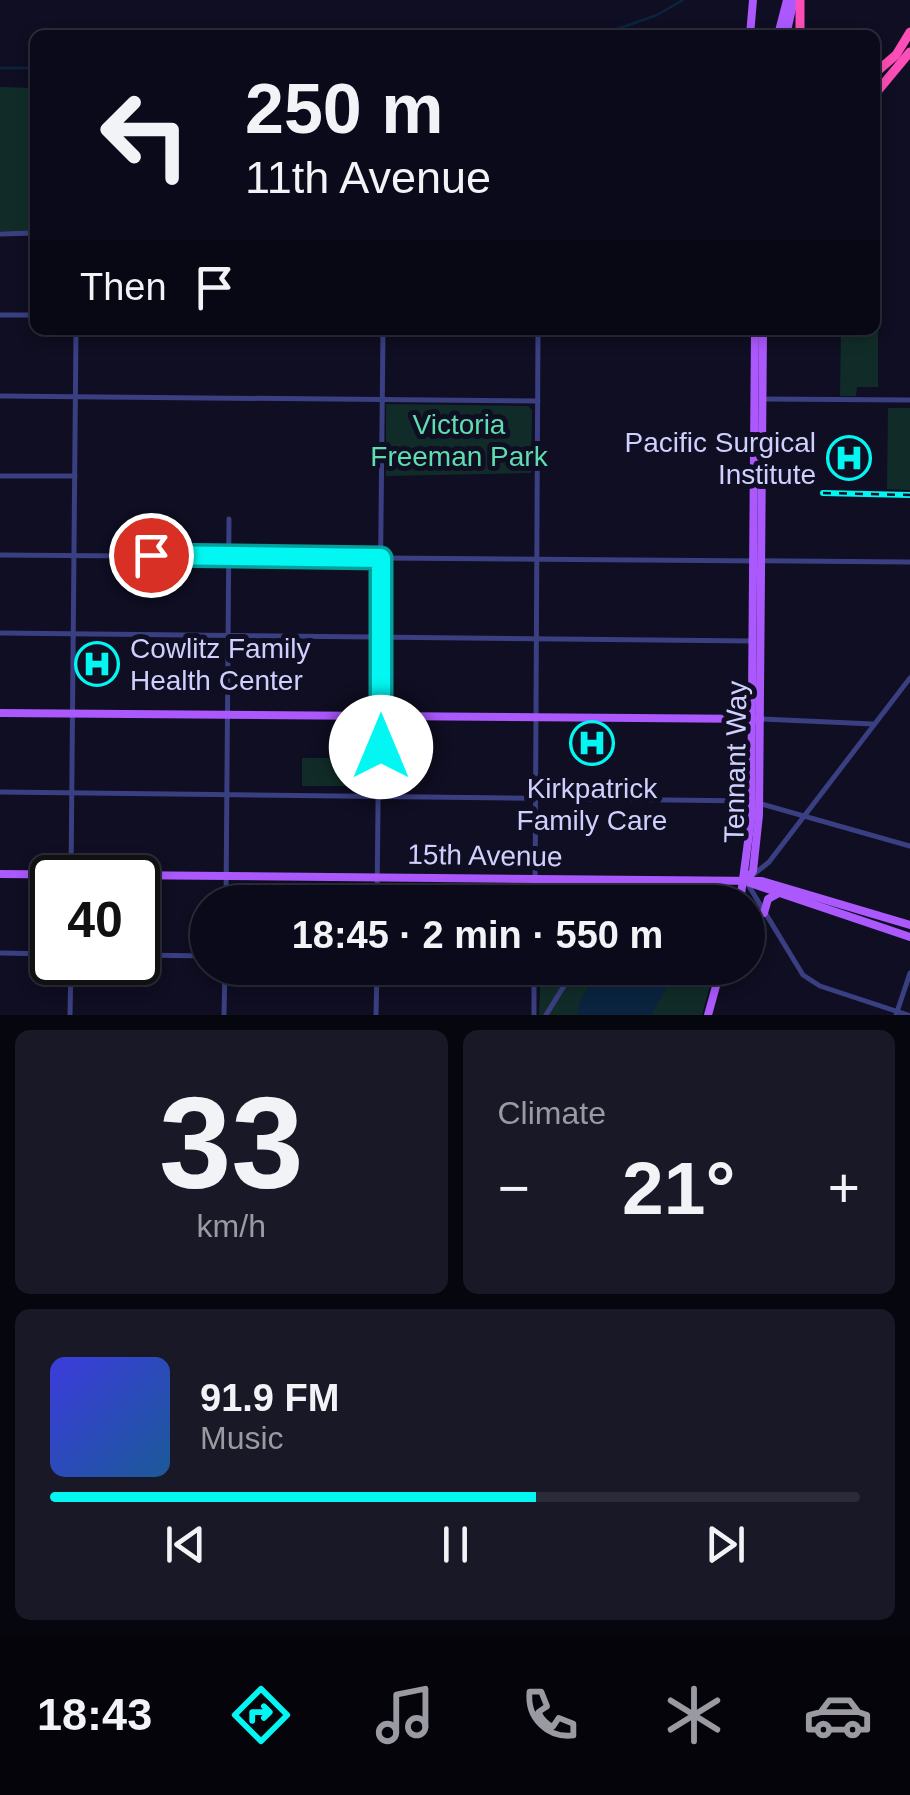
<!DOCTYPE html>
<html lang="en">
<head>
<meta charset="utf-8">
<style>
	body { margin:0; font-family:Arial,sans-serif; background:#191827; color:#f1f3f6; height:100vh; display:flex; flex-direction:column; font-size:38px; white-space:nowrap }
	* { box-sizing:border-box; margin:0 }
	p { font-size:32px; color:#9a9aa2 }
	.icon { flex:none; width:55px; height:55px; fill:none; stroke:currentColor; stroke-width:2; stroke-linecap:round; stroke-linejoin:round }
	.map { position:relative; height:1015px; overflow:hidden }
	.details { display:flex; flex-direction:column; gap:15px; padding:15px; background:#06060e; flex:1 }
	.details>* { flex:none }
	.guide { position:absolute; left:30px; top:30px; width:850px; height:305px; border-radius:15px; box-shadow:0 5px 15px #0003,0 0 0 2px #2b2b39; background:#0b0a1a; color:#f1f3f6; overflow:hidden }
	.speed { position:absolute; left:30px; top:855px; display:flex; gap:20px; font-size:50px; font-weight:700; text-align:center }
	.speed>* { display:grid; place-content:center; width:130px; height:130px; border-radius:50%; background:#0b0a1a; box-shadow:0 5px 15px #0003,0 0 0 2px #2b2b39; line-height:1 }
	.speed .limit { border:5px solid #111; border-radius:15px; background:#fff; color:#111 }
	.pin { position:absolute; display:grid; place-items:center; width:85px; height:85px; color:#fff; margin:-42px; border:5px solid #fff; border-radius:50%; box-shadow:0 2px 10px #0007 }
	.me { position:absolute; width:110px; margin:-55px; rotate:0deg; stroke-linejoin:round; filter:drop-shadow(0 0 8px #0008) }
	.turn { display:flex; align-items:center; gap:35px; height:210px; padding:0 50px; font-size:45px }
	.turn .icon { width:130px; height:130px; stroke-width:2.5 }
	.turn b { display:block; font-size:70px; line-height:85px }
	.then { display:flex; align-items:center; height:95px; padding:0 50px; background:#0003; gap:20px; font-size:38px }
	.big { font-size:75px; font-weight:600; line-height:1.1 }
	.details .tile { flex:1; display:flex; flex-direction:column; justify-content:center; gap:15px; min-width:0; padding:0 35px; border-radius:15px; background:#191827 }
	.details .dial { align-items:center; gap:0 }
	.dial b { font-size:130px; line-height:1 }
	.song { display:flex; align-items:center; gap:30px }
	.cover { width:120px; height:120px; border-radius:15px; background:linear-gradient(135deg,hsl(240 70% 55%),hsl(210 70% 35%)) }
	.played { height:10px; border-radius:5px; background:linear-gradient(90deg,#03f7f2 60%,#2b2b39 60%) }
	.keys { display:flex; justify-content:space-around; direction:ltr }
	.heat { display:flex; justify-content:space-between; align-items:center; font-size:55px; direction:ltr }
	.details .tiles { flex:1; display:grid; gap:15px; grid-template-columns:1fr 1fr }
	.tile:last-child { grid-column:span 2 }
	.trip { position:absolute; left:190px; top:885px; width:575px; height:100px; border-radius:50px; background:#0b0a1a; box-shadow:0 5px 15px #0003,0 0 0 2px #2b2b39; font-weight:600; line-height:100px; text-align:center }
	.tabs { display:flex; height:160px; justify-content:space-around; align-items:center; background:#04040a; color:#9a9aa2 }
	.tabs .icon { width:70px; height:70px }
	.tabs .on { color:#03f7f2 }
	.tabs b { font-size:45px; color:#f1f3f6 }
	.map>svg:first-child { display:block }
	.green { fill:#112c28 }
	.water { fill:#0a243f }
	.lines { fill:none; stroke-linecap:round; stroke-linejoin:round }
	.stream { stroke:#0a243f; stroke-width:2.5 }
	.minor { stroke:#393f81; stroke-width:5 }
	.major { stroke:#ab58fd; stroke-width:8 }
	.highway { stroke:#fd4db6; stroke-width:9 }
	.rail-casing { stroke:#03f7f2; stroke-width:6 }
	.rail { stroke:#0f0e22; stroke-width:2.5; stroke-dasharray:8; stroke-linecap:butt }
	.route-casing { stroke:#02a19d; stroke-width:25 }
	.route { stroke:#03f7f2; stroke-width:18 }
	.labels { text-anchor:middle; stroke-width:10; stroke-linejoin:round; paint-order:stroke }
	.park-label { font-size:28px; fill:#5ddeae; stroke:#0f0e22 }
	.poi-label { font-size:28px; fill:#d0d0fe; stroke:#0f0e22; text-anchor:end }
	.street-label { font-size:28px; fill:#d0d0fe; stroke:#0f0e22 }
</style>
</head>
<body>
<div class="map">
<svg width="910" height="1015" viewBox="0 0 910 1015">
	<rect width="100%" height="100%" fill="#0f0e22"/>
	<g class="green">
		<path d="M0,87L35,88V231H0Z"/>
		<path d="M878,329V387H857L856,396H840L841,330Z"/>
		<path d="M386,404L528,406L532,410L531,473L386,476Z"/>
		<path d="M888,408H910V490L887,489Z"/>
		<path d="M302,758H348L349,786H302Z"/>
		<path d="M542,890H721L729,892L734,902H542Z"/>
		<path d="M541,968H715L702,1015H539Z"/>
	</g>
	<path class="water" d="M601,968H672L673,978L651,1015H577L580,1000Z"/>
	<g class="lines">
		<g class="stream">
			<path d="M600,35L657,15L683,0"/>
			<path d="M0,68H35"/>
		</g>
		<g class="minor">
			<path d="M0,234L35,233"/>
			<path d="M0,315H35"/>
			<path d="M0,396L538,401"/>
			<path d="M762,399L910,400"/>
			<path d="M0,476H75"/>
			<path d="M0,555L910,562"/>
			<path d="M0,633L752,641"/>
			<path d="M761,719L873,724"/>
			<path d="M0,792L751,801L910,846"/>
			<path d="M753,875L769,862L910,678"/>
			<path d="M71,877L76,330"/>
			<path d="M747,883L803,975L820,986L908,1015"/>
			<path d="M226,902L229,519"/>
			<path d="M377,902L383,330"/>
			<path d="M535,902L538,330"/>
			<path d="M644,902L655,879"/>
			<path d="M748,908L761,912"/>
			<path d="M0,953L52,954"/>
			<path d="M138,955L208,956"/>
			<path d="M70,1015L71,962"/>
			<path d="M224,1015L225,968"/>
			<path d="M376,1015L377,968"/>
			<path d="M534,1015V968"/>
			<path d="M546,1015L575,968"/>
			<path d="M896,1015L910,973"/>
		</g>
		<g class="major">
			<path d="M750,35L753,0"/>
			<path d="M778,35L787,0"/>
			<path d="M786,35L794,0"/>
			<path d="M0,713L760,719"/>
			<path d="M0,874L762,881L910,925"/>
			<path d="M746,881L753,871L759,815L763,330"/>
			<path d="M712,882L731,891L737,902"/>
			<path d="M750,883L910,937"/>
			<path d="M740,902L751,819L755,330"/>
			<path d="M764,913L768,899L777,894"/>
			<path d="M708,1015L721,968"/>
		</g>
		<g class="highway">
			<path d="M800,35V0"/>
			<path d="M875,73L896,55L910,32"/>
			<path d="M875,94L910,52"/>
		</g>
		<g class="rail-casing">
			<path id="rail" d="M823,493L910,495"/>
		</g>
		<use href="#rail" class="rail"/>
	</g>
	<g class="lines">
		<g class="route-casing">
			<path id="route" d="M151,555L381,558V747"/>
		</g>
		<use href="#route" class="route"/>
	</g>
	<defs>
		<g id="hospital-ring" transform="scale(2.25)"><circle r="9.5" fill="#0f0e22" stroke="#03f7f2" stroke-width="1.5"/><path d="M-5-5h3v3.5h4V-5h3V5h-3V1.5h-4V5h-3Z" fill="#03f7f2"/></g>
	</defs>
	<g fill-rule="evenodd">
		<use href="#hospital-ring" x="849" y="458"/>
		<use href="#hospital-ring" x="97" y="664"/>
		<use href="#hospital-ring" x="592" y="743"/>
	</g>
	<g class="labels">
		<g class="park-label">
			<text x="459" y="434">Victoria<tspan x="459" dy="32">Freeman Park</tspan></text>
		</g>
		<g class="poi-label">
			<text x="816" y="452">Pacific Surgical<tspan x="816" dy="32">Institute</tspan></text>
			<text x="130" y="658" text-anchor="start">Cowlitz Family<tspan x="130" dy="32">Health Center</tspan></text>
			<text x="592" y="798" text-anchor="middle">Kirkpatrick<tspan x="592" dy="32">Family Care</tspan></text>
		</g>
		<g class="street-label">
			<text transform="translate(735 762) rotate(-89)" y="10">Tennant Way</text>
			<text transform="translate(485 855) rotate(1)" y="10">15th Avenue</text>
		</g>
	</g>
</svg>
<div class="speed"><div class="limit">40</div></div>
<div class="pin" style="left:151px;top:555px;background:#d93025"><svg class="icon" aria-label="arrive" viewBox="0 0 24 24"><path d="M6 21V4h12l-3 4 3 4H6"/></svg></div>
<svg class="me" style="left:381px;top:747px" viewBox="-20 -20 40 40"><circle r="19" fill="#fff"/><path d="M0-13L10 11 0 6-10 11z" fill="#03f7f2"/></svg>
<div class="trip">18:45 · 2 min · 550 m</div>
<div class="guide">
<div class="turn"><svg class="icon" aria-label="left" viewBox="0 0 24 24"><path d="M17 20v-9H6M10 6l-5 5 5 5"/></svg><div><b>250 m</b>11th Avenue</div></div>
<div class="then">Then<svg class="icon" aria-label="arrive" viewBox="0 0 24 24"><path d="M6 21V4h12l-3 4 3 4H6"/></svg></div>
</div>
</div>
<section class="details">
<div class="tiles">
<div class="tile dial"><b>33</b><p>km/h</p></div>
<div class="tile"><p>Climate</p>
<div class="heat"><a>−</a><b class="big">21°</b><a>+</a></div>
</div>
<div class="tile">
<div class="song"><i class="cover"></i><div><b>91.9 FM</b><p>Music</p></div></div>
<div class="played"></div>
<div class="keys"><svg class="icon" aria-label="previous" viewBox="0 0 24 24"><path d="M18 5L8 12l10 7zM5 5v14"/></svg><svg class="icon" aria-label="pause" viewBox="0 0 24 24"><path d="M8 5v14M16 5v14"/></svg><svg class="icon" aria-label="next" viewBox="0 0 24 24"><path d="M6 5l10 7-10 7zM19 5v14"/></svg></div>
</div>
</div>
</section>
<nav class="tabs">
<b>18:43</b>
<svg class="icon on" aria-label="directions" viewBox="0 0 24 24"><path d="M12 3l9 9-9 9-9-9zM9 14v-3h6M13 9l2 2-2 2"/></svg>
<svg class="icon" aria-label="music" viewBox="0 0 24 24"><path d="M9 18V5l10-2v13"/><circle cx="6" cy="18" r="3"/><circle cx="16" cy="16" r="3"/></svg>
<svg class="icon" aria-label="phone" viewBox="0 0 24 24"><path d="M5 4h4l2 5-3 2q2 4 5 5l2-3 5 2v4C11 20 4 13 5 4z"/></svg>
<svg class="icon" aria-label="climate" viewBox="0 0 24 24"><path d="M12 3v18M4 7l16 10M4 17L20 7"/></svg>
<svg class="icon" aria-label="car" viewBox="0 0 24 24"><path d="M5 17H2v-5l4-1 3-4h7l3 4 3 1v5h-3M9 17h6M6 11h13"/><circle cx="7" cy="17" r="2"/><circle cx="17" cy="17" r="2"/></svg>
</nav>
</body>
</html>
